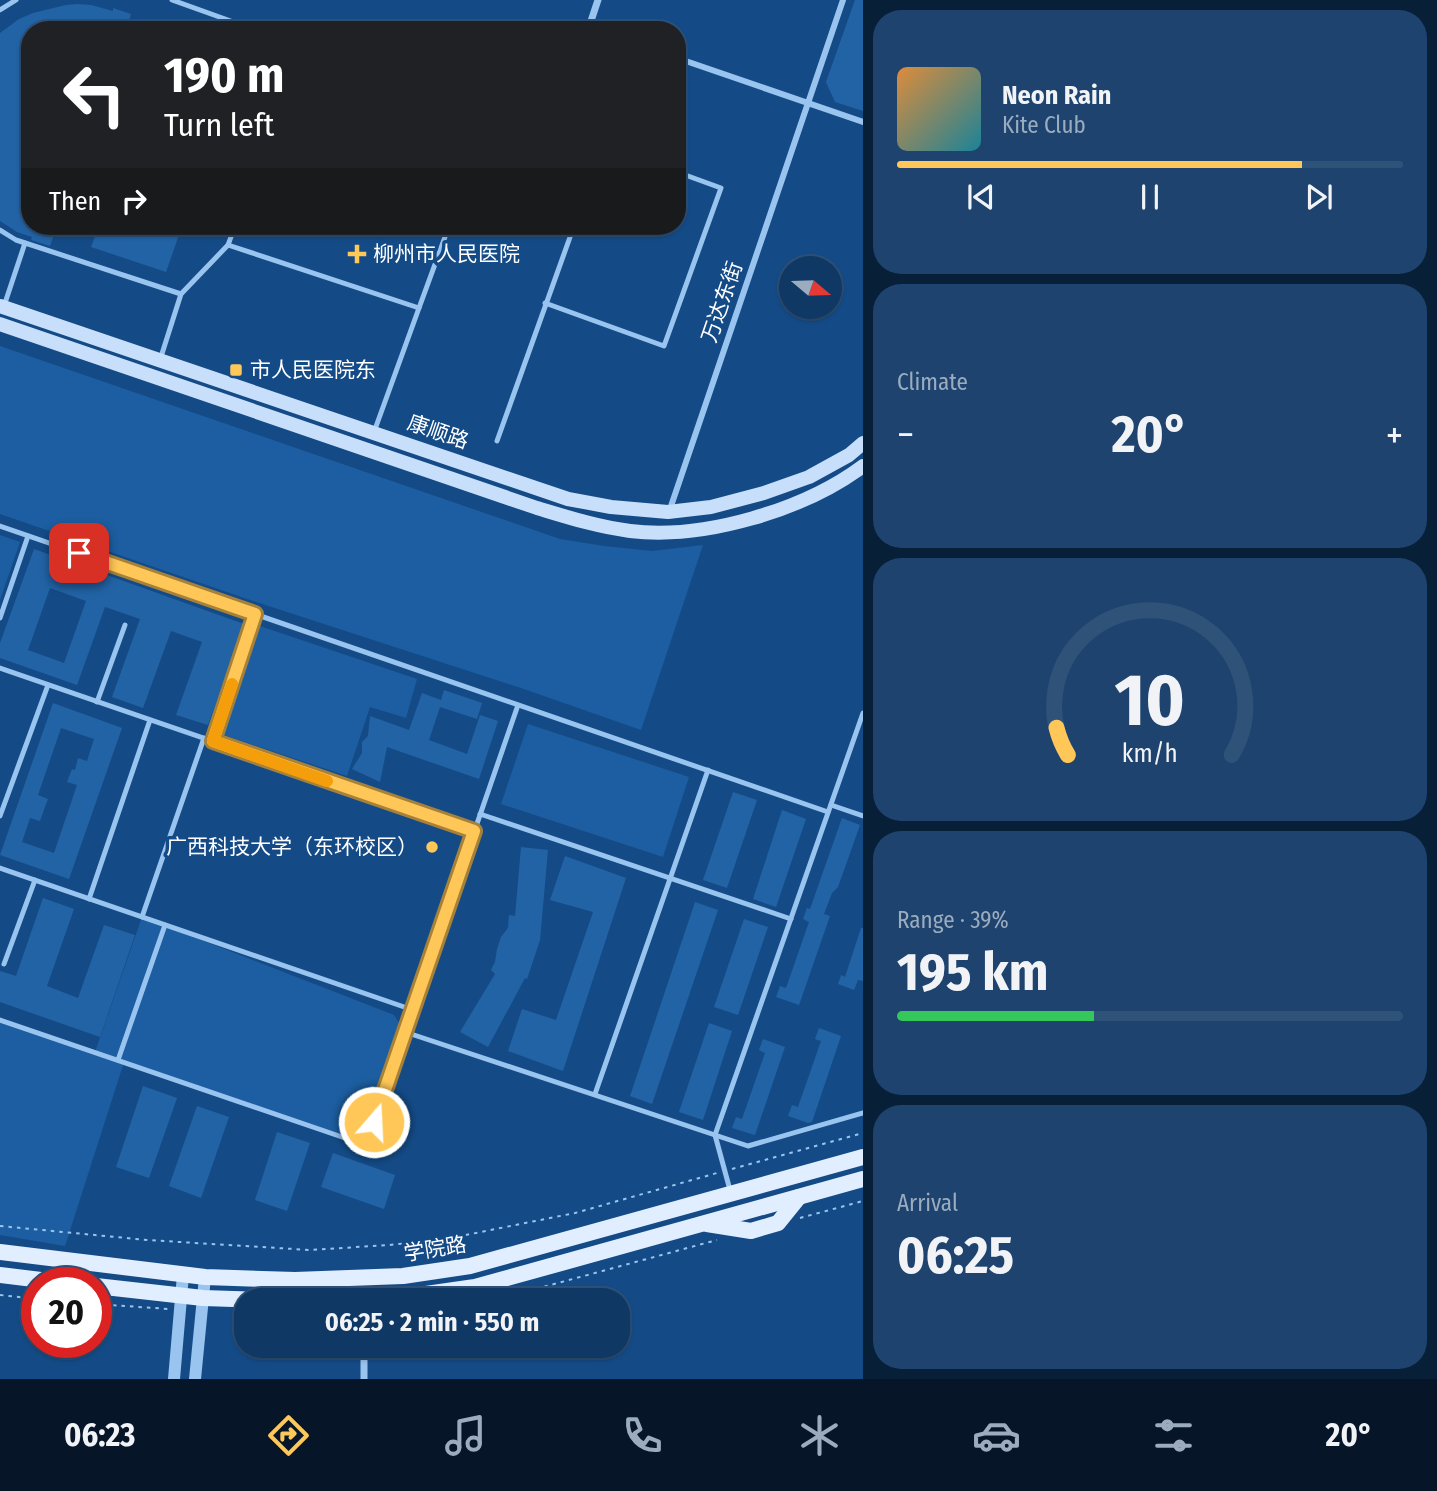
<!DOCTYPE html>
<html lang="en">
<head>
<meta charset="utf-8">
<style>
	body { margin:0; font-family:"Fira Sans Condensed","Noto Sans SC",sans-serif; background:#1d436e; color:#f1f3f6; height:100vh; display:flex; flex-direction:column; font-size:26px; white-space:nowrap }
	* { box-sizing:border-box; margin:0 }
	p { font-size:23px; color:#9bacbf }
	.icon { flex:none; width:38px; height:38px; fill:none; stroke:currentColor; stroke-width:2; stroke-linecap:round; stroke-linejoin:round }
	.map { position:relative; flex:1; overflow:hidden }
	.details { display:flex; flex-direction:column; gap:10px; padding:10px; background:#081f38; width:574px }
	.details>* { flex:none }
	.top-card { position:absolute; left:21px; top:21px; width:665px; height:214px; border-radius:28px; box-shadow:0 2px 5px #0004,0 0 0 2px #2f5279; background:#202124; color:#fff; overflow:hidden }
	.needle { width:46px; rotate:109deg }
	.controls { position:absolute; left:779px; top:256px; display:grid; gap:14px }
	.controls a { display:grid; place-items:center; width:63px; height:63px; border-radius:50%; background:#0f3865; box-shadow:0 2px 5px #0004,0 0 0 2px #2f5279; font-size:35px }
	.speed { position:absolute; left:21px; top:1267px; display:flex; gap:14px; font-size:35px; font-weight:700; text-align:center }
	.speed>* { display:grid; place-content:center; width:91px; height:91px; border-radius:50%; background:#0f3865; box-shadow:0 2px 5px #0004,0 0 0 2px #2f5279; line-height:1 }
	.speed .limit { border:10px solid #d22; background:#fff; color:#111 }
	.pin { position:absolute; display:grid; place-items:center; width:60px; height:60px; color:#fff; margin:-30px; border-radius:14px; box-shadow:0 4px 10px #0006 }
	.me { position:absolute; width:77px; margin:-38px; rotate:19deg; stroke-linejoin:round; filter:drop-shadow(0 0 5px #0008) }
	.turn { display:flex; align-items:center; gap:24px; height:147px; padding:0 28px; font-size:32px }
	.turn .icon { width:91px; height:91px; stroke-width:2.5 }
	.turn b { display:block; font-size:49px; line-height:60px }
	.then { display:flex; align-items:center; height:66px; padding:0 28px; background:#0003; gap:14px; font-size:26px }
	.big { font-size:52px; font-weight:700; line-height:1.1 }
	.details .widget { flex:1; display:flex; flex-direction:column; justify-content:center; gap:10px; min-width:0; padding:0 24px; border-radius:28px; background:#1d436e }
	.details .dial { align-items:center; gap:0 }
	.dial svg { height:182px; overflow:visible; fill:none; stroke:#2f5279; stroke-width:7; stroke-linecap:round; text-anchor:middle }
	.dial text { fill:#f1f3f6; stroke:none }
	.song { display:flex; align-items:center; gap:21px }
	.cover { width:84px; height:84px; border-radius:10px; background:linear-gradient(135deg,hsl(30 70% 55%),hsl(190 70% 35%)) }
	.played { height:7px; border-radius:4px; background:linear-gradient(90deg,#ffc757 80%,#2f5279 80%) }
	.keys { display:flex; justify-content:space-around; direction:ltr }
	.heat { display:flex; justify-content:space-between; align-items:center; font-size:38px; direction:ltr }
	.charge { height:10px; border-radius:5px; background:linear-gradient(90deg,#34c759 39%,#2f5279 0) }
	.trip { position:absolute; left:234px; top:1288px; width:396px; height:70px; border-radius:28px; background:#0f3865; box-shadow:0 2px 5px #0004,0 0 0 2px #2f5279; font-weight:700; line-height:70px; text-align:center }
	.menu { display:flex; height:112px; justify-content:space-around; align-items:center; background:#061628; color:#9bacbf }
	.menu .icon { width:49px; height:49px }
	.menu .active { color:#ffc757 }
	.menu b { font-size:32px; color:#f1f3f6 }
	main { display:flex; flex:1; min-height:0 }
	.map>svg:first-child { display:block }
	.green { fill:#1c5ea1 }
	.building { fill:#2263a6; fill-rule:evenodd }
	.lines { fill:none; stroke-linecap:round; stroke-linejoin:round }
	.path { stroke:#99c4ef; stroke-width:2; stroke-dasharray:3.5 5; stroke-linecap:butt }
	.service { stroke:#99c4ef; stroke-width:5 }
	.pedestrian { stroke:#99c4ef; stroke-width:6 }
	.minor { stroke:#99c4ef; stroke-width:7 }
	.tertiary { stroke:#99c4ef; stroke-width:12 }
	.secondary { stroke:#c7dffa; stroke-width:14 }
	.primary { stroke:#e1eeff; stroke-width:16 }
	.route-casing { stroke:#a68139; stroke-width:18 }
	.route { stroke:#ffc757; stroke-width:12 }
	.slow { stroke:#f59e0b; stroke-width:12 }
	.poi-dot { fill:#ffc757; stroke:#144b87; stroke-width:2.5 }
	.labels { text-anchor:middle; stroke-width:7; stroke-linejoin:round; paint-order:stroke }
	.poi-label { font-size:21px; fill:#fff; stroke:#144b87; text-anchor:start }
	.street-label { font-size:21px; fill:#fff; stroke:#144b87 }
</style>
</head>
<body>
<main>
<div class="map">
<svg width="863" height="1379" viewBox="0 0 863 1379">
	<rect width="100%" height="100%" fill="#144b87"/>
	<g class="green">
		<path d="M0,346L560,539L604,546L652,551L703,545L641,730L521,688L250,600L0,514Z"/>
		<path d="M0,535L20,542L0,600Z"/>
		<path d="M254,624L417,679L406,718L370,707L347,776L218,733Z"/>
		<path d="M528,724L689,777L663,857L501,804Z"/>
		<path d="M142,917L394,1015L405,1032L374,1122L362,1135L345,1138L124,1062L65,1246L0,1235V1020L95,1052Z"/>
	</g>
	<g class="building">
		<path d="M855,0H863V111L835,102L826,82Z"/>
		<path d="M77,4L91,5L113,11V8L131,14L126,30H30V226H57L50,246L31,240L32,237L17,232L0,221V33L19,19L33,13L66,5Z"/>
		<path d="M99,226H182L166,272L91,247Z"/>
		<path d="M34,549L244,624L208,725L176,715L202,642L171,631L143,708L112,697L140,619L105,607L77,685L0,658V643ZM50,588L86,601L64,663L28,650Z"/>
		<path d="M444,690L482,703L477,719L440,707L429,740L467,754L480,715L498,721L479,779L387,747L380,782L352,769L362,753V742L368,736L370,716L409,730L422,693L441,700Z"/>
		<path d="M53,703L122,728L69,879L0,855ZM61,728L94,739L87,761L78,758L75,770L72,769L67,782L77,785L54,853L22,842L30,818L40,821L46,804L48,799L38,795Z"/>
		<path d="M733,792L757,800L727,888L703,880Z"/>
		<path d="M782,810L806,819L776,907L753,899Z"/>
		<path d="M842,818L860,825L838,887L832,893L824,914L830,916L799,1005L776,997L780,986L786,988L809,922L803,919L807,908L810,909Z"/>
		<path d="M521,847L548,850L540,940L527,979L525,978L488,1047L460,1032L495,974L491,970L495,962L497,949L501,937L508,928L509,915L515,916Z"/>
		<path d="M565,856L626,878L563,1071L508,1051L522,1009L556,1020L593,912L550,900Z"/>
		<path d="M43,898L74,909L47,986L78,998L104,925L135,935L100,1037L0,1002V971L16,976Z"/>
		<path d="M695,902L718,910L652,1104L630,1096Z"/>
		<path d="M744,919L768,927L738,1015L714,1007Z"/>
		<path d="M861,928H863V981L858,980L854,990L838,984L841,975L845,977Z"/>
		<path d="M709,1023L732,1031L703,1120L679,1112Z"/>
		<path d="M819,1028L841,1036L812,1122L808,1123L788,1116L792,1105L798,1107L821,1041L815,1039Z"/>
		<path d="M763,1039L785,1047L755,1135L732,1128L736,1117L742,1119L765,1053L759,1050Z"/>
		<path d="M143,1086L177,1098L149,1178L116,1167Z"/>
		<path d="M197,1106L229,1117L201,1198L169,1186Z"/>
		<path d="M277,1132L310,1143L287,1211L255,1200Z"/>
		<path d="M333,1153L395,1175L384,1209L321,1187Z"/>
	</g>
	<g class="lines">
		<g class="path">
			<path d="M732,1169L863,1133"/>
			<path d="M800,1218L863,1201"/>
			<path d="M0,1226L147,1240L310,1250L389,1245L441,1240L575,1213L717,1173"/>
			<path d="M0,1295L37,1299"/>
			<path d="M495,1300L717,1240"/>
			<path d="M96,1304L169,1309"/>
		</g>
		<g class="service">
			<path d="M172,0L239,24L243,30"/>
			<path d="M0,10L16,0"/>
			<path d="M0,230L16,240L181,294"/>
			<path d="M228,245L419,308L374,432"/>
			<path d="M545,303L664,346L721,188L677,172"/>
			<path d="M4,306L25,243"/>
			<path d="M419,308L449,226"/>
			<path d="M160,360L181,294L228,245L235,226"/>
			<path d="M497,441L574,226"/>
			<path d="M0,526L828,812"/>
			<path d="M0,618L28,536"/>
			<path d="M0,668L474,831"/>
			<path d="M97,702L125,625"/>
			<path d="M213,741L255,614"/>
			<path d="M831,805L863,816"/>
			<path d="M480,814L791,919"/>
			<path d="M0,816L48,685"/>
			<path d="M0,868L413,1010"/>
			<path d="M89,899L150,720"/>
			<path d="M142,917L204,738"/>
			<path d="M4,964L35,880"/>
			<path d="M0,1020L345,1138L362,1135L374,1122L518,705"/>
			<path d="M405,1032L748,1146L863,1113"/>
			<path d="M118,1060L165,925"/>
			<path d="M595,1094L708,770"/>
			<path d="M730,1190L715,1135L863,713"/>
		</g>
		<g class="pedestrian">
			<path d="M677,58L863,122"/>
			<path d="M669,512L843,0"/>
		</g>
		<g class="minor">
			<path d="M588,30L598,0"/>
			<path d="M364,1379V1346"/>
		</g>
		<g class="tertiary">
			<path d="M174,1379L183,1275"/>
			<path d="M195,1379L205,1277"/>
		</g>
		<g class="secondary">
			<path d="M0,306L568,499L611,507L668,512L711,507L764,493L809,477L849,455L863,443"/>
			<path d="M0,324L537,508C567,517 598,527 630,531C704,540 804,510 863,466"/>
		</g>
		<g class="primary">
			<path d="M707,1224L751,1231L778,1223L799,1197"/>
			<path d="M0,1252L205,1277L295,1280L403,1276L470,1266L863,1157"/>
			<path d="M0,1275L66,1283"/>
			<path d="M96,1286L203,1298L260,1300"/>
			<path d="M334,1300L405,1297L475,1287L863,1179"/>
		</g>
	</g>
	<g class="lines">
		<g class="route-casing">
			<path id="route" d="M79,553L255,614L213,741L474,831L374,1122"/>
		</g>
		<use href="#route" class="route"/>
		<path class="slow" d="M232,684L213,741L327,781"/>
	</g>
	<g class="poi-dot">
		<path d="M353.5 243.5h7v7h7v7h-7v7h-7v-7h-7v-7h7z"/>
		<rect x="229" y="363" width="14" height="14" rx="3.5"/>
		<circle cx="432" cy="847" r="7"/>
	</g>
	<g class="labels">
		<g class="poi-label">
			<text x="373" y="261">柳州市人民医院</text>
			<text x="250" y="377">市人民医院东</text>
			<text x="418" y="854" text-anchor="end">广西科技大学（东环校区）</text>
		</g>
		<g class="street-label">
			<text transform="translate(722 302) rotate(-71)" y="7">万达东街</text>
			<text transform="translate(438 432) rotate(19)" y="7">康顺路</text>
			<text transform="translate(435 1249) rotate(-9)" y="7">学院路</text>
		</g>
	</g>
</svg>
<div class="controls">
<a><svg class="needle" viewBox="-14 -14 28 28"><path d="M0-13l5 13h-10z" fill="#e53935"/><path d="M0 13l5-13h-10z" fill="#9bacbf"/></svg></a>
</div>
<div class="speed"><div class="limit">20</div></div>
<div class="pin" style="left:79px;top:553px;background:#d93025"><svg class="icon" aria-label="arrive" viewBox="0 0 24 24"><path d="M6 21V4h12l-3 4 3 4H6"/></svg></div>
<svg class="me" style="left:374px;top:1122px" viewBox="-20 -20 40 40"><circle r="17" fill="#ffc757" stroke="#fff" stroke-width="3"/><path d="M0-11L8 9 0 5-8 9z" fill="#fff"/></svg>
<div class="trip">06:25 · 2 min · 550 m</div>
<div class="top-card">
<div class="turn"><svg class="icon" aria-label="left" viewBox="0 0 24 24"><path d="M17 20v-9H6M10 6l-5 5 5 5"/></svg><div><b>190 m</b>Turn left</div></div>
<div class="then">Then<svg class="icon" aria-label="right" viewBox="0 0 24 24"><path d="M7 20v-9h11M14 6l5 5-5 5"/></svg></div>
</div>
</div>
<section class="details">
<div class="widget">
<div class="song"><i class="cover"></i><div><b>Neon Rain</b><p>Kite Club</p></div></div>
<div class="played"></div>
<div class="keys"><svg class="icon" aria-label="previous" viewBox="0 0 24 24"><path d="M18 5L8 12l10 7zM5 5v14"/></svg><svg class="icon" aria-label="pause" viewBox="0 0 24 24"><path d="M8 5v14M16 5v14"/></svg><svg class="icon" aria-label="next" viewBox="0 0 24 24"><path d="M6 5l10 7-10 7zM19 5v14"/></svg></div>
</div>
<div class="widget"><p>Climate</p>
<div class="heat"><a>−</a><b class="big">20°</b><a>+</a></div>
</div>
<div class="widget dial"><svg viewBox="0 0 100 80">
<path d="M14 69A42 42 0 1 1 86 69"/>
<path d="M14 69A42 42 0 0 1 9 57" stroke="#ffc757"/>
<text x="50" y="56" font-size="32" font-weight="700">10</text>
<text x="50" y="72" font-size="11">km/h</text>
</svg></div>
<div class="widget"><p>Range · 39%</p><b class="big">195 km</b><div class="charge"></div></div>
<div class="widget"><p>Arrival</p><b class="big">06:25</b></div>
</section>
</main>
<nav class="menu">
<b>06:23</b>
<svg class="icon active" aria-label="directions" viewBox="0 0 24 24"><path d="M12 3l9 9-9 9-9-9zM9 14v-3h6M13 9l2 2-2 2"/></svg>
<svg class="icon" aria-label="music" viewBox="0 0 24 24"><path d="M9 18V5l10-2v13"/><circle cx="6" cy="18" r="3"/><circle cx="16" cy="16" r="3"/></svg>
<svg class="icon" aria-label="phone" viewBox="0 0 24 24"><path d="M5 4h4l2 5-3 2q2 4 5 5l2-3 5 2v4C11 20 4 13 5 4z"/></svg>
<svg class="icon" aria-label="climate" viewBox="0 0 24 24"><path d="M12 3v18M4 7l16 10M4 17L20 7"/></svg>
<svg class="icon" aria-label="car" viewBox="0 0 24 24"><path d="M5 17H2v-5l4-1 3-4h7l3 4 3 1v5h-3M9 17h6M6 11h13"/><circle cx="7" cy="17" r="2"/><circle cx="17" cy="17" r="2"/></svg>
<svg class="icon" aria-label="filters" viewBox="0 0 24 24"><path d="M4 7h16M4 17h16"/><circle cx="9" cy="7" r="2"/><circle cx="15" cy="17" r="2"/></svg>
<b>20°</b>
</nav>
</body>
</html>
